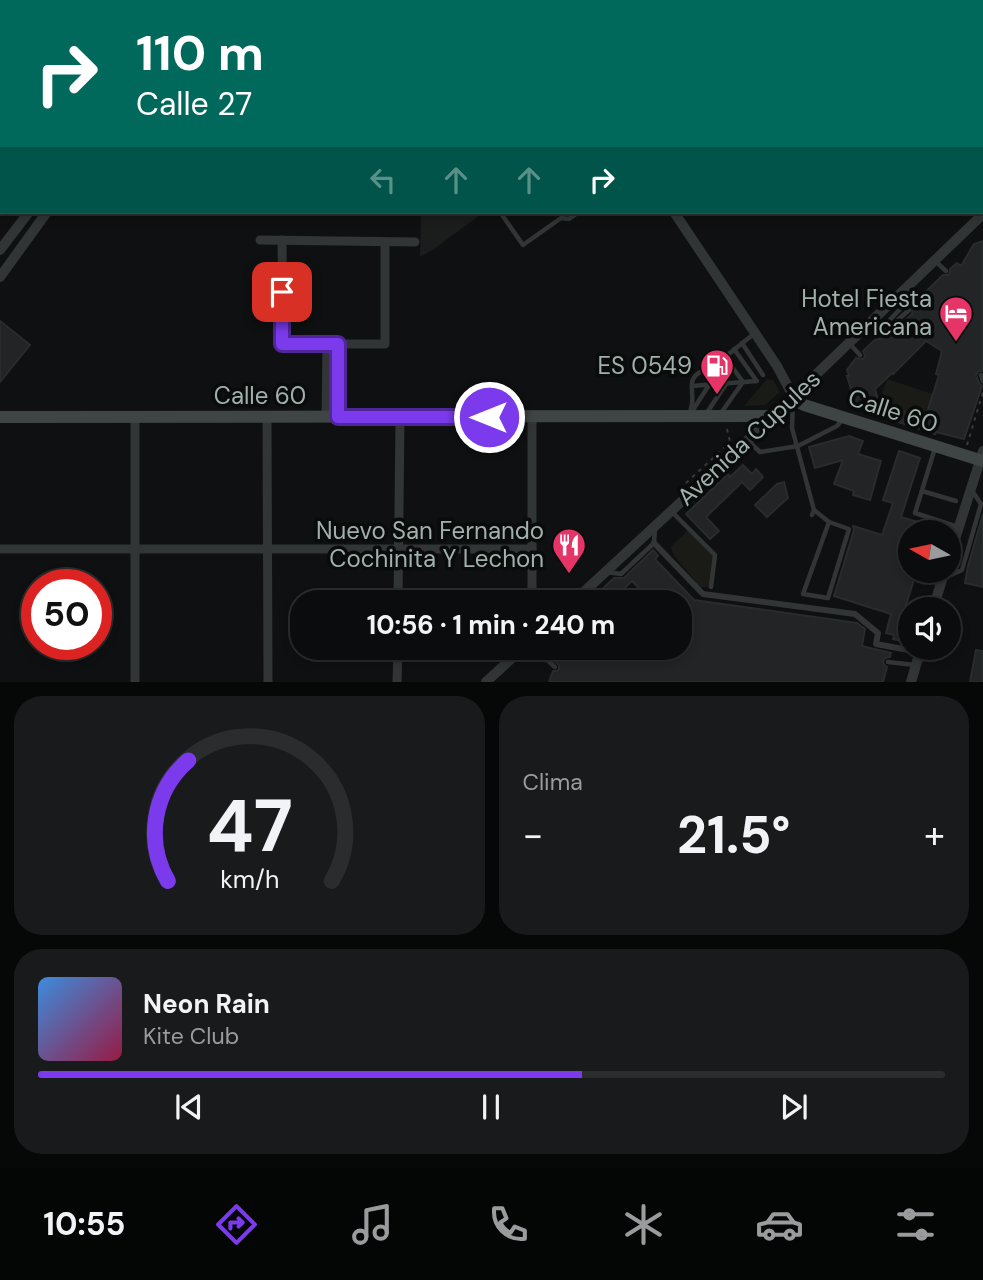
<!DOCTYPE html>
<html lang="es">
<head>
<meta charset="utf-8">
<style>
	body { margin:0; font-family:"DM Sans",sans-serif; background:#191a1b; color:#f1f3f6; height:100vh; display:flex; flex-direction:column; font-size:26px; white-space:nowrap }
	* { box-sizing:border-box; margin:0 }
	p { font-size:23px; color:#9a9b9d }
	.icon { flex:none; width:38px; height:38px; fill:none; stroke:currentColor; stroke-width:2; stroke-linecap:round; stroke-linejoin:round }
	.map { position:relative; height:682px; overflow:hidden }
	.drawer { display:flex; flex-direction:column; gap:14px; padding:14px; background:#060707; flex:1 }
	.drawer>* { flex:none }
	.top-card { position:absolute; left:0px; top:0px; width:984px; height:214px; box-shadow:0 4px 10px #0003,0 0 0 2px #2b2c2e; background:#00695c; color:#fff; overflow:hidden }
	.needle { width:46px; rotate:279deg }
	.tools { position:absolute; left:898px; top:520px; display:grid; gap:14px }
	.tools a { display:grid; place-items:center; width:63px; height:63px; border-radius:50%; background:#0b0c0d; box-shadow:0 4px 10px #0003,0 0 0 2px #2b2c2e; font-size:35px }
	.speed { position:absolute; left:21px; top:569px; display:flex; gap:14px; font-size:35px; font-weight:700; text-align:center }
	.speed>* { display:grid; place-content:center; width:91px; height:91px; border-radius:50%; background:#0b0c0d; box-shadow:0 4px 10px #0003,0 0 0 2px #2b2c2e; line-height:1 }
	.speed .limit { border:10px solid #d22; background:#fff; color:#111 }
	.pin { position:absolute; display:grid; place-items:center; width:60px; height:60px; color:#fff; margin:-30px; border-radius:14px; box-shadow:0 4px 10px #0006 }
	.me { position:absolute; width:77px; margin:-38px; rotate:270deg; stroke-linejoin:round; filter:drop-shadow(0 0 5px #0008) }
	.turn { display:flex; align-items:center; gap:24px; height:147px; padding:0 21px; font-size:32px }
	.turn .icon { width:91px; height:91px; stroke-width:2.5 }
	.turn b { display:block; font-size:49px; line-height:60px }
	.lanes { display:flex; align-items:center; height:66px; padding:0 21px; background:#0003; justify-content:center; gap:35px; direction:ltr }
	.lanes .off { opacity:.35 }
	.big { font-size:52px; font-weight:700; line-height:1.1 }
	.drawer .card { flex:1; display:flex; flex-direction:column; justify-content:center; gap:10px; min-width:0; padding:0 24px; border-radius:28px; background:#191a1b }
	.drawer .dial { align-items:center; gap:0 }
	.dial svg { height:182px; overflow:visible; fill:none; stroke:#2b2c2e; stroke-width:7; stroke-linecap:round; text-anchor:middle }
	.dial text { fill:#f1f3f6; stroke:none }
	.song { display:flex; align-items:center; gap:21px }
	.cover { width:84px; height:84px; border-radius:10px; background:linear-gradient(135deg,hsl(210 70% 55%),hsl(340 70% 35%)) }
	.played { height:7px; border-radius:4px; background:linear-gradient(90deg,#7c3aed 60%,#2b2c2e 60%) }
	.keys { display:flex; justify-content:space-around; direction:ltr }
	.heat { display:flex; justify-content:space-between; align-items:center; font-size:38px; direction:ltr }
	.drawer .tiles { flex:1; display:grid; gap:14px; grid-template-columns:1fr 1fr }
	.card:last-child { grid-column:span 2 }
	.trip { position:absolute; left:290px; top:590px; width:402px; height:70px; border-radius:28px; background:#0b0c0d; box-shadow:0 4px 10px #0003,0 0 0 2px #2b2c2e; font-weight:700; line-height:70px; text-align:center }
	.menu { display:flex; height:112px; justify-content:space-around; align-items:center; background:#040505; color:#9a9b9d }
	.menu .icon { width:49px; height:49px }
	.menu .active { color:#7c3aed }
	.menu b { font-size:32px; color:#f1f3f6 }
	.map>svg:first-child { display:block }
	.built { fill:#1b1d1d }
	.green { fill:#1a1b16 }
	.building { fill:#222425; stroke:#292c2c; stroke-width:2; fill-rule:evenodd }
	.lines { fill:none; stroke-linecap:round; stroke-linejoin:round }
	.path { stroke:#373c3b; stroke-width:2; stroke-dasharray:3.5 5; stroke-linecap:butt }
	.service { stroke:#313535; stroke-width:4.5 }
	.pedestrian { stroke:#313535; stroke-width:6 }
	.minor { stroke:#313535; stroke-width:9 }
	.tertiary { stroke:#313535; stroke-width:10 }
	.secondary { stroke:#3f4544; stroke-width:12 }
	.route-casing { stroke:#51269a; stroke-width:18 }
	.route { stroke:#7c3aed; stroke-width:12 }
	.labels { text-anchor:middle; stroke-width:7; stroke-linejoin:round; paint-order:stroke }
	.poi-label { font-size:24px; fill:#a1b0ac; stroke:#0a0b0b; text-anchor:end }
	.street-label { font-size:24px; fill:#a1b0ac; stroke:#0a0b0b }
</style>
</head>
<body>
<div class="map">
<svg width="983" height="682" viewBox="0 0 983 682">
	<rect width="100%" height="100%" fill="#0f1011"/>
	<path class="built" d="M421,212H484L434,249L420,257Z"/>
	<g class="green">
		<path d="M767,379L773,380L780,392L765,405L744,406Z"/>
		<path d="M887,379L933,394L925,419L879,403Z"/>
		<path d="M689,529L715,555L711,587H700L673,554L671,547Z"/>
	</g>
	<g class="building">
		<path d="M983,241V371H979L976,375L979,383L982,386L964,439L936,432L935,434L868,412L870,402L856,406L847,376H849L847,370L852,363L856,358L863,359L865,356L863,351L876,339H884L912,314L913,304L943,275H949L950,269L957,263L961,266L974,244ZM926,341L942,351L936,374L939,375L925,419L879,404L875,389L892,373L893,374Z"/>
		<path d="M0,321L30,345L0,382Z"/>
		<path d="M849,436L863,441L858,454L881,461L870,500L853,495L854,491L834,484L843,460L815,468L809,447Z"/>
		<path d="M899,451L920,458L901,517L944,530V532H910V570H917L905,608L910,609V624L906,639L902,638L901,641L893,639L894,635L886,633L891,614L834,596L854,530L853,526L882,535L893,503L883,500Z"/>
		<path d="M743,465L752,474L756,469L763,477L750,490L742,482L706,517L719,531L710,539L686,514L728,474L730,477Z"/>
		<path d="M784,482L788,498L767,517L755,505L777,484Z"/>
		<path d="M983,514V587L965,583L968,566Z"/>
		<path d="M653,550L658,556L655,559L694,600L857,623L865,629L862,646L891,653L890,657L885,658L883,661L884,665L887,667L883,682H549L553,671H557L559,669V665L556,662L562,648H681V602H644L645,595L632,581L609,602H593V598L614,578H624Z"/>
		<path d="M976,650L983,651V682H970Z"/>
	</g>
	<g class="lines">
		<g class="path">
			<path d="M483,0L486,2"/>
			<path d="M577,0L582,2"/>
			<path d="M666,0L671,2"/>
			<path d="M982,73L983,74"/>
			<path d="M982,203L983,202"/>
			<path d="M727,429L730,442"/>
			<path d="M967,445L983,392"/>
			<path d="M686,483L726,446"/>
		</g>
		<g class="service">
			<path d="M38,0L40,2"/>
			<path d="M68,0L70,2"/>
			<path d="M19,2L21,0"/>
			<path d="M939,2L940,0"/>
			<path d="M945,2V1"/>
			<path d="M500,212L523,245L561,218L569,219L579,212"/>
			<path d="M934,260L946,271"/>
			<path d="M863,331L881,335L909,310L907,291"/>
			<path d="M877,333L908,301"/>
			<path d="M742,343L763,375"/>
			<path d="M849,343L860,355"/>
			<path d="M734,349L756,380"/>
			<path d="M981,375L983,381"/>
			<path d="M692,386L757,381"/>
			<path d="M793,401L792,428L814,510L812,515"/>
			<path d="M691,413L709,385"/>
			<path d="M721,413L743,382L725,357"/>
			<path d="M706,414L726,384"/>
			<path d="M689,416C690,412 691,408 692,404C694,390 686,379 702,371L710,372L717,371L725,357L755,333"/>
			<path d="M748,441L760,452L798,446L837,426L842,420"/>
			<path d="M935,448L915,513L958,527"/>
			<path d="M922,491L956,501"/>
			<path d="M814,510L829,522"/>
			<path d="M672,512L715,555L711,587"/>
			<path d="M829,522L849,529L828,598L803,594Z"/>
			<path d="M607,572L621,574L654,543L655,528"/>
			<path d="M944,578L962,570L981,504L973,492"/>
			<path d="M588,589V602"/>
			<path d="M534,648L555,667"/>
			<path d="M888,662L915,665"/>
		</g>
		<path class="pedestrian" d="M654,543L703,594L855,614L878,633L876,644L914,651"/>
		<g class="minor">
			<path d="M758,2V0"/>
			<path d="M260,240L415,242"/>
			<path d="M282,240L283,344H385V242"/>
			<path d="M267,417L268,682"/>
			<path d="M326,417L327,344"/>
			<path d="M338,417V344"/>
			<path d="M532,417V602"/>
			<path d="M0,549H532"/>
			<path d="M398,602L400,417"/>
			<path d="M135,682V417"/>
			<path d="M397,682L398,648"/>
		</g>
		<g class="tertiary">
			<path d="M533,0L534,2"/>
			<path d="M189,2L191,0"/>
			<path d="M210,2L212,0"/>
			<path d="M674,212L777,366L793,396"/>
			<path d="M0,250L29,212"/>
			<path d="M0,277L47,212"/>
			<path d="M948,561L983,451"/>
			<path d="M573,602L748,440L983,214"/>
			<path d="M933,609L945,570"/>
			<path d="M486,682L523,648"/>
			<path d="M911,682L921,648"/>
		</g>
		<g class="secondary">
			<path d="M603,0L608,2"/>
			<path d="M638,0L643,2"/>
			<path d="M982,120H983"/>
			<path d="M982,131H983"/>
			<path d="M793,396L798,402L804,405L983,461"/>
			<path d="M0,417L773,416"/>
		</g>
	</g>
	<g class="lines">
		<g class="route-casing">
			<path id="route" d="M282,292V344H338V417H489"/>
		</g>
		<use href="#route" class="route"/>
	</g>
	<defs>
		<g id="hotel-pin" transform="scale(1.75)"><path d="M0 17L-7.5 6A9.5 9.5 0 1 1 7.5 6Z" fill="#e43468" stroke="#0a0b0b"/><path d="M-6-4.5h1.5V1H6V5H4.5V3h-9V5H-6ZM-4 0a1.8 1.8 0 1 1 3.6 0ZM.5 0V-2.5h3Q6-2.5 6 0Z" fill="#fff"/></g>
		<g id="fuel-pin" transform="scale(1.75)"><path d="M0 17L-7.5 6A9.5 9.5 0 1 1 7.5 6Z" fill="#e43468" stroke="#0a0b0b"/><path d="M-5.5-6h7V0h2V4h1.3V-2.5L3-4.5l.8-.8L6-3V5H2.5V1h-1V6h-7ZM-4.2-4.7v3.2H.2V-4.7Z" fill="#fff"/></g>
		<g id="restaurant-pin" transform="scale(1.75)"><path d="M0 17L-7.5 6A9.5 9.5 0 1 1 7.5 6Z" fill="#e43468" stroke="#0a0b0b"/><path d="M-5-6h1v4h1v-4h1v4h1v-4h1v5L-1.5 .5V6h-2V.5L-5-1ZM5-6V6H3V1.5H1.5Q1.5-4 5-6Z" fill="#fff"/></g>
	</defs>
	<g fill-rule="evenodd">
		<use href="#hotel-pin" x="956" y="313"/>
		<use href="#fuel-pin" x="717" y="366"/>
		<use href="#restaurant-pin" x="569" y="545"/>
	</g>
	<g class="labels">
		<g class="poi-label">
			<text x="932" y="307">Hotel Fiesta<tspan x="932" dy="28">Americana</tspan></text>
			<text x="692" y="374">ES 0549</text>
			<text x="544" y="539">Nuevo San Fernando<tspan x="544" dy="28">Cochinita Y Lechon</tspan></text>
		</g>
		<g class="street-label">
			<text x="260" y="404">Calle 60</text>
			<text transform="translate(893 411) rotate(18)" y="8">Calle 60</text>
			<text transform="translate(749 438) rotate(-43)" y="8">Avenida Cupules</text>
		</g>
	</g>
</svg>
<div class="tools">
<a><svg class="needle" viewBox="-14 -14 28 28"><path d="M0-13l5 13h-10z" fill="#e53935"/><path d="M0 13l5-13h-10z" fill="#9a9b9d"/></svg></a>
<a><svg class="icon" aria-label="sound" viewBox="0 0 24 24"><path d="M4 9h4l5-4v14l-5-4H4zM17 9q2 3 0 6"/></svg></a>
</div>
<div class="speed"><div class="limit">50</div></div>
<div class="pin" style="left:282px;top:292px;background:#d93025"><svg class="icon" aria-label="arrive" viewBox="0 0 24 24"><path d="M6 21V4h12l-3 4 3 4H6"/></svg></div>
<svg class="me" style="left:489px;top:417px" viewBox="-20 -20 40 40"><circle r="17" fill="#7c3aed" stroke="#fff" stroke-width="3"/><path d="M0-11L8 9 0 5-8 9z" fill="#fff"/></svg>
<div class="trip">10:56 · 1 min · 240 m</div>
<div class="top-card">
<div class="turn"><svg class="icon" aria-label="right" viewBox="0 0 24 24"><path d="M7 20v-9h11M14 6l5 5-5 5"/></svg><div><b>110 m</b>Calle 27</div></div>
<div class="lanes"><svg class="icon off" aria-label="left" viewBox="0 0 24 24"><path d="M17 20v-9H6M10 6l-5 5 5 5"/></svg><svg class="icon off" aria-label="ahead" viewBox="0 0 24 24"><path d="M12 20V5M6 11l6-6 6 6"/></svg><svg class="icon off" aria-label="ahead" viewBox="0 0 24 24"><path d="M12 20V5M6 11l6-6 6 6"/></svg><svg class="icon" aria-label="right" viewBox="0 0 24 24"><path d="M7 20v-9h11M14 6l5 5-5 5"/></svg></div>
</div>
</div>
<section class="drawer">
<div class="tiles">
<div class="card dial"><svg viewBox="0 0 100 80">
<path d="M14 69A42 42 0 1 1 86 69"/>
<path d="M14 69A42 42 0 0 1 23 16" stroke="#7c3aed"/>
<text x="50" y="56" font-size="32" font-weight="700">47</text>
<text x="50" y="72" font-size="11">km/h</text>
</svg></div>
<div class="card"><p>Clima</p>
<div class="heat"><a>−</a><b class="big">21.5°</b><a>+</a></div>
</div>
<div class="card">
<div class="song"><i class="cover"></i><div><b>Neon Rain</b><p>Kite Club</p></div></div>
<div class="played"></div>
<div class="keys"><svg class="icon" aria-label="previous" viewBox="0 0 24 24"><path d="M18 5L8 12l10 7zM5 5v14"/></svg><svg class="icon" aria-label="pause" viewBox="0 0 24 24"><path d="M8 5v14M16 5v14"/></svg><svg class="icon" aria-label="next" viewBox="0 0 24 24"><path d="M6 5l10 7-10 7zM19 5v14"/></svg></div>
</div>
</div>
</section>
<nav class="menu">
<b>10:55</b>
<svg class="icon active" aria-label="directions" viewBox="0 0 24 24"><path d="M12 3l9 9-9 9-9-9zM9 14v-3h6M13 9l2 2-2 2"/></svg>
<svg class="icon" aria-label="music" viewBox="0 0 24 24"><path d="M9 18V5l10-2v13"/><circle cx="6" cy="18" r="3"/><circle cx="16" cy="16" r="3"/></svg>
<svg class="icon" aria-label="phone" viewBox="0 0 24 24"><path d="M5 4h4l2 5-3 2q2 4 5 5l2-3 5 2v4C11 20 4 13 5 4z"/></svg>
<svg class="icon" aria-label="climate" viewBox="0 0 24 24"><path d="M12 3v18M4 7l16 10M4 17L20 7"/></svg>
<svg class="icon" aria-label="car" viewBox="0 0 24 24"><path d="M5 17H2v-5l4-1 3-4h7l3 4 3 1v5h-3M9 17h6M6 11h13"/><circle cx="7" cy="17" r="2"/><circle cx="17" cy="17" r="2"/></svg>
<svg class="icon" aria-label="filters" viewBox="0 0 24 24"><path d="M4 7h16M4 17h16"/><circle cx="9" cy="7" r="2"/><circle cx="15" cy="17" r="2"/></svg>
</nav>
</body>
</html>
